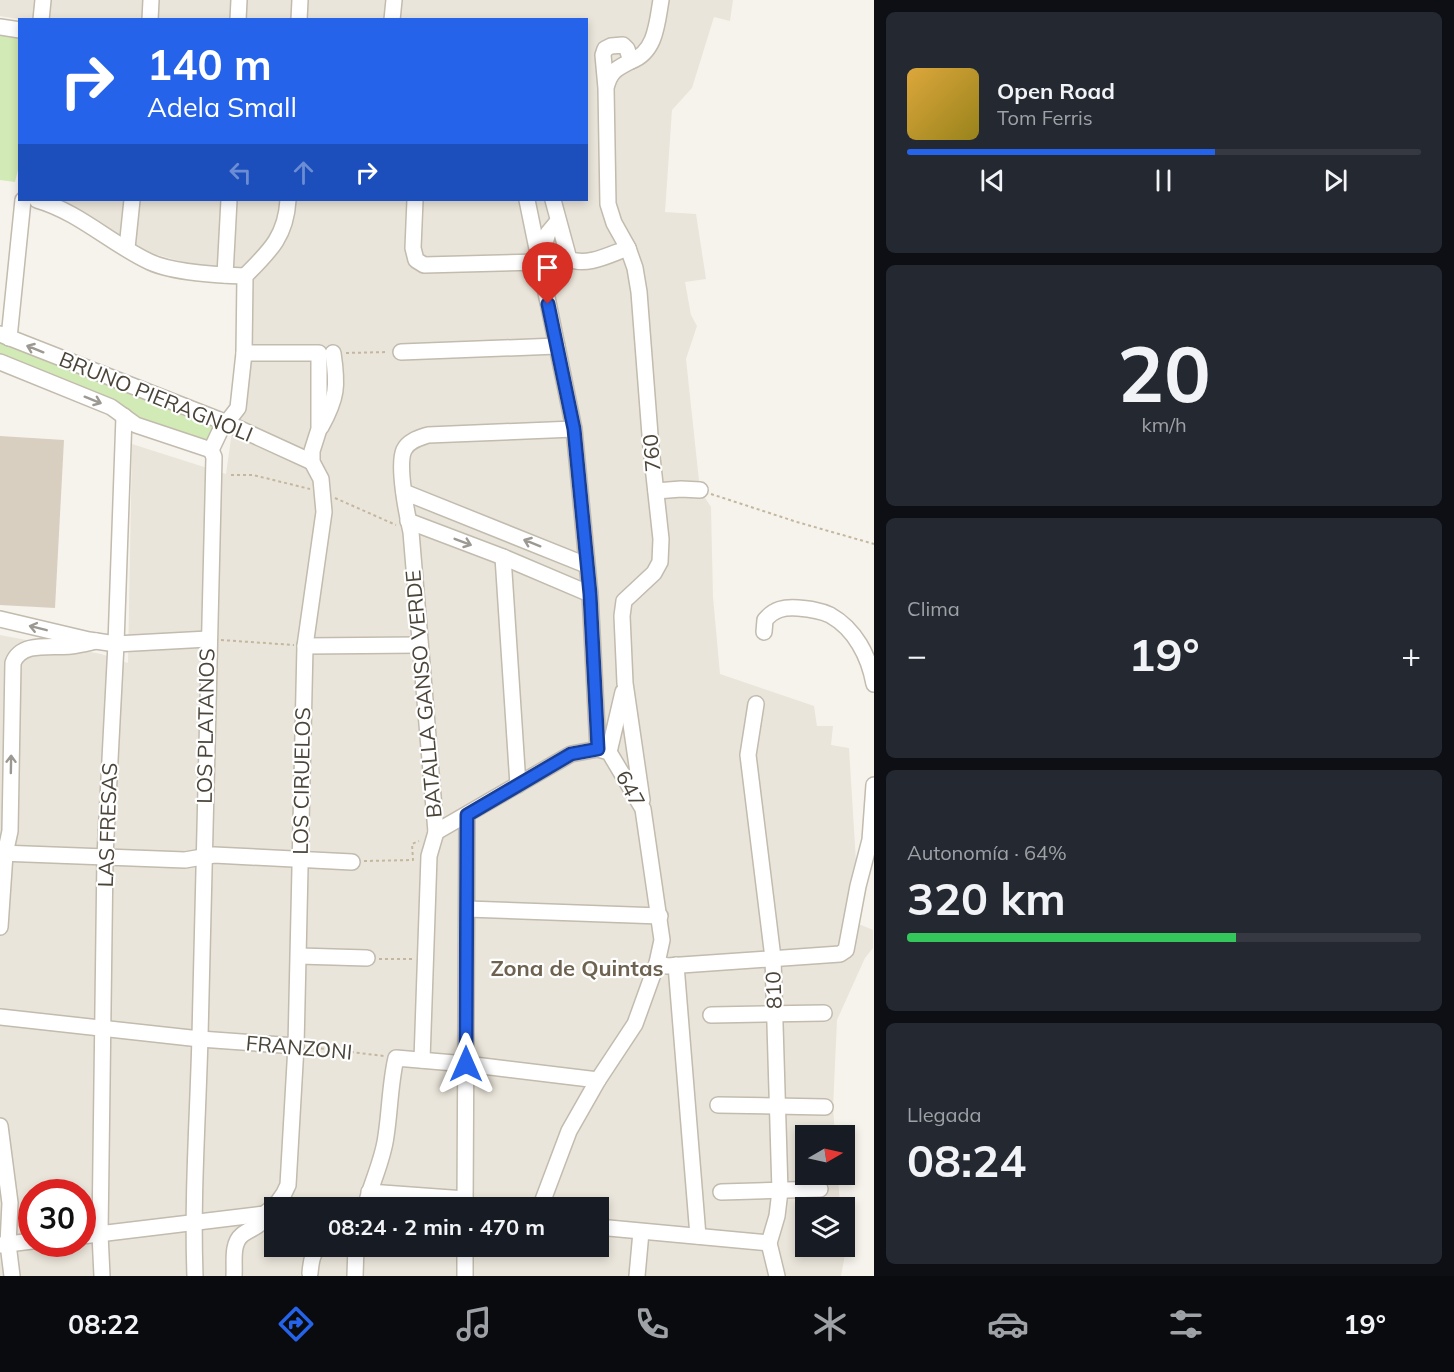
<!DOCTYPE html>
<html lang="es">
<head>
<meta charset="utf-8">
<style>
	body { margin:0; font-family:Mulish,sans-serif; background:#242831; color:#f1f3f6; height:100vh; display:flex; flex-direction:column; font-size:22px; white-space:nowrap }
	* { box-sizing:border-box; margin:0 }
	p { font-size:20px; color:#9ea1a6 }
	.icon { flex:none; width:33px; height:33px; fill:none; stroke:currentColor; stroke-width:2; stroke-linecap:round; stroke-linejoin:round }
	.map { position:relative; flex:1; overflow:hidden }
	.panel { display:flex; flex-direction:column; gap:12px; padding:12px; background:#0d0f14; width:580px }
	.panel>* { flex:none }
	.top-card { position:absolute; left:18px; top:18px; width:570px; height:183px; border-radius:0px; box-shadow:0 3px 9px #0003; background:#2563eb; color:#fff; overflow:hidden }
	.needle { width:39px; rotate:81deg }
	.fabs { position:absolute; left:795px; top:1125px; display:grid; gap:12px }
	.fabs a { display:grid; place-items:center; width:60px; height:60px; border-radius:0px; background:#171b24; box-shadow:0 3px 9px #0003; font-size:30px }
	.speed { position:absolute; left:18px; top:1179px; display:flex; gap:12px; font-size:30px; font-weight:700; text-align:center }
	.speed>* { display:grid; place-content:center; width:78px; height:78px; border-radius:50%; background:#171b24; box-shadow:0 3px 9px #0003; line-height:1 }
	.speed .limit { border:9px solid #d22; background:#fff; color:#111 }
	.pin { position:absolute; display:grid; place-items:center; width:51px; height:51px; color:#fff; margin:-62px -26px; border-radius:50% 50% 50% 0; rotate:-45deg; box-shadow:0 0 6px #0007 }
	.pin .icon { rotate:45deg }
	.me { position:absolute; width:66px; margin:-33px; rotate:0deg; stroke-linejoin:round; filter:drop-shadow(0 0 4px #0008) }
	.turn { display:flex; align-items:center; gap:21px; height:126px; padding:0 30px; font-size:27px }
	.turn .icon { width:78px; height:78px; stroke-width:2.5 }
	.turn b { display:block; font-size:42px; line-height:51px }
	.lanes { display:flex; align-items:center; height:57px; padding:0 30px; background:#0003; justify-content:center; gap:30px; direction:ltr }
	.lanes .off { opacity:.35 }
	.big { font-size:45px; font-weight:700; line-height:1.1 }
	.panel .tile { flex:1; display:flex; flex-direction:column; justify-content:center; gap:9px; min-width:0; padding:0 21px; border-radius:9px; background:#242831 }
	.panel .dial { align-items:center; gap:0 }
	.dial b { font-size:78px; line-height:1 }
	.song { display:flex; align-items:center; gap:18px }
	.cover { width:72px; height:72px; border-radius:9px; background:linear-gradient(135deg,hsl(40 70% 55%),hsl(50 70% 35%)) }
	.played { height:6px; border-radius:3px; background:linear-gradient(90deg,#2563eb 60%,#363941 60%) }
	.keys { display:flex; justify-content:space-around; direction:ltr }
	.heat { display:flex; justify-content:space-between; align-items:center; font-size:33px; direction:ltr }
	.charge { height:9px; border-radius:4px; background:linear-gradient(90deg,#34c759 64%,#363941 0) }
	.trip { position:absolute; left:264px; top:1197px; width:345px; height:60px; border-radius:0px; background:#171b24; box-shadow:0 3px 9px #0003; font-weight:700; line-height:60px; text-align:center }
	.tab-bar { display:flex; height:96px; justify-content:space-around; align-items:center; background:#090b0e; color:#9ea1a6 }
	.tab-bar .icon { width:42px; height:42px }
	.tab-bar .current { color:#2563eb }
	.tab-bar b { font-size:27px; color:#f1f3f6 }
	main { display:flex; flex:1; min-height:0 }
	.map>svg:first-child { display:block }
	.residential { fill:#eae5da; fill-rule:evenodd }
	.green { fill:#d2eab5 }
	.building { fill:#d8cfc1 }
	.lines { fill:none; stroke-linecap:round; stroke-linejoin:round }
	.minor-casing { stroke:#c2bbae; stroke-width:18 }
	.path { stroke:#c4b79f; stroke-width:2; stroke-dasharray:3 3; stroke-linecap:butt }
	.minor { stroke:#fff; stroke-width:15 }
	.oneway { stroke:#9c9892 }
	.route-casing { stroke:#184099; stroke-width:15 }
	.route { stroke:#2563eb; stroke-width:10 }
	.labels { text-anchor:middle; stroke-width:4.5; stroke-linejoin:round; paint-order:stroke }
	.street-label { font-size:21px; fill:#4b4439; stroke:#fff }
	.neighbourhood-label { font-size:22px; font-weight:bold; fill:#6e6250; stroke:#fff }
</style>
</head>
<body>
<main>
<div class="map">
<svg width="874" height="1276" viewBox="0 0 874 1276">
	<rect width="100%" height="100%" fill="#f6f3ec"/>
	<path class="residential" d="M0,0H733L730,21L714,17L692,88L672,110L665,212L696,214L706,279L685,282L691,315L697,326L686,359L700,490L711,507L713,597L720,674L814,706L817,726H833L831,745L849,748L856,862L847,919L873,930V948L865,958L837,1020L833,1108L835,1135L806,1136V1174L838,1175L840,1207L806,1208V1246L844,1247L845,1255L841,1276H0V635L101,654L128,663L132,444L226,474L253,282L144,251L61,200H586V20H24L0,16ZM32,1192H82V1244H32ZM274,1208H598V1246H274Z"/>
	<g class="green">
		<path d="M0,32L19,36L20,162L15,182L0,180Z"/>
		<path d="M0,334L227,423L211,450L0,362Z"/>
	</g>
	<path class="building" d="M0,436L64,440L55,608L0,605Z"/>
	<g class="lines">
		<g class="minor-casing">
			<g id="minor">
				<path d="M41,20L43,0"/>
				<path d="M150,20L151,0"/>
				<path d="M238,20L239,0"/>
				<path d="M299,20L300,0"/>
				<path d="M392,20L394,0"/>
				<path d="M0,27L20,30"/>
				<path d="M631,61C656,52 657,23 661,0"/>
				<path d="M606,88L603,55L605,49L611,46L623,45L627,49L631,61C616,69 610,71 606,88L608,204L614,223L628,248L635,268L639,292L651,448L661,539L660,562L654,573L624,601L622,616L625,683L642,800"/>
				<path d="M37,200C79,212 111,244 150,262C174,273 219,275 245,276"/>
				<path d="M415,200L413,248L416,260L424,265L539,262L548,233L558,221"/>
				<path d="M527,200L574,429L590,594L598,749L609,752L643,809L662,940L657,963L635,1024L598,1080L569,1131L540,1208"/>
				<path d="M553,200L569,259C588,267 610,254 628,248"/>
				<path d="M127,248L132,200"/>
				<path d="M225,275L229,200"/>
				<path d="M0,334L227,423L312,462"/>
				<path d="M9,338L23,200"/>
				<path d="M401,352L557,346"/>
				<path d="M0,362L111,407L136,425L211,450"/>
				<path d="M321,427C337,398 338,386 333,353"/>
				<path d="M211,450L220,431L238,408L244,353L245,276C270,251 286,236 288,200"/>
				<path d="M656,491L681,489L700,490"/>
				<path d="M404,492L586,565"/>
				<path d="M408,521L503,557L590,594"/>
				<path d="M503,557L518,785"/>
				<path d="M0,619L89,640L116,644L208,639"/>
				<path d="M764,632L765,620C774,609 784,607 798,608C809,609 820,610 830,615C855,629 869,656 874,684"/>
				<path d="M305,646L420,645"/>
				<path d="M756,704L748,755L773,958L780,1191L777,1216L769,1243L777,1276"/>
				<path d="M609,752L623,692"/>
				<path d="M436,832L571,754L598,749"/>
				<path d="M0,853L185,860L214,855L352,862"/>
				<path d="M467,909L660,916"/>
				<path d="M0,927L5,854L10,831L13,663C21,641 52,648 71,646C79,645 87,643 96,641"/>
				<path d="M299,956L367,958"/>
				<path d="M657,963L667,966L840,954L846,950L858,886L870,840L874,785"/>
				<path d="M676,965L698,1236"/>
				<path d="M711,1015L824,1013"/>
				<path d="M0,1017L200,1039L296,1046"/>
				<path d="M422,1060L429,856L436,832L411,532C407,515 397,465 404,450C408,441 419,438 428,435L574,429"/>
				<path d="M718,1105L825,1107"/>
				<path d="M0,1126L10,1203L8,1244L12,1276"/>
				<path d="M369,1192L465,1199"/>
				<path d="M721,1192L820,1189"/>
				<path d="M365,1208C371,1183 383,1161 386,1136C390,1110 390,1084 396,1058L466,1064L598,1080"/>
				<path d="M465,1208L467,815"/>
				<path d="M598,1227L769,1243"/>
				<path d="M82,1236L264,1214C275,1207 283,1198 288,1185L296,1046L305,646L324,512L321,479L312,462V451L319,429V353H244"/>
				<path d="M0,1245L32,1241"/>
				<path d="M465,1246V1276"/>
				<path d="M310,1273C311,1263 312,1252 320,1246"/>
				<path d="M102,1276L100,1234L105,856L116,644L124,416"/>
				<path d="M195,1276C192,1196 198,1116 200,1036C204,843 208,650 214,457L211,450"/>
				<path d="M234,1276C235,1263 231,1244 242,1235C248,1230 256,1228 262,1222L264,1214"/>
				<path d="M355,1276L356,1246"/>
				<path d="M637,1276L641,1232"/>
			</g>
		</g>
		<g class="path">
			<path d="M346,353L388,352"/>
			<path d="M231,475H253L310,489"/>
			<path d="M711,494L797,522L874,544"/>
			<path d="M335,498L396,525"/>
			<path d="M221,640L294,645"/>
			<path d="M364,861L413,860L412,844L419,841"/>
			<path d="M379,959H412"/>
			<path d="M309,1047L384,1056"/>
			<path d="M336,1208L353,1199"/>
		</g>
		<use href="#minor" class="minor"/>
	</g>
	<defs><path id="oneway-shaft" d="M-6 0H5M1.5-3L5.5 0L1.5 3" fill="none" stroke-width="1.6" stroke-linecap="round" stroke-linejoin="round" transform="scale(1.5)"/></defs>
	<g class="oneway">
		<use href="#oneway-shaft" transform="translate(35 349) rotate(-158)"/>
		<use href="#oneway-shaft" transform="translate(93 400) rotate(22)"/>
		<use href="#oneway-shaft" transform="translate(463 542) rotate(21)"/>
		<use href="#oneway-shaft" transform="translate(532 543) rotate(-158)"/>
		<use href="#oneway-shaft" transform="translate(38 628) rotate(-166)"/>
		<use href="#oneway-shaft" transform="translate(11 764) rotate(-89)"/>
	</g>
	<g class="lines">
		<g class="route-casing">
			<path id="route" d="M466,1064L467,815L571,754L598,749L590,594L574,429L548,304"/>
		</g>
		<use href="#route" class="route"/>
	</g>
	<g class="labels">
		<g class="street-label">
			<text transform="translate(156 397) rotate(22)" y="7">BRUNO PIERAGNOLI</text>
			<text transform="translate(652 453) rotate(-95)" y="7">760</text>
			<text transform="translate(424 694) rotate(-95)" y="7">BATALLA GANSO VERDE</text>
			<text transform="translate(206 726) rotate(-89)" y="7">LOS PLATANOS</text>
			<text transform="translate(302 781) rotate(-89)" y="7">LOS CIRUELOS</text>
			<text transform="translate(630 789) rotate(62)" y="7">647</text>
			<text transform="translate(108 825) rotate(-88)" y="7">LAS FRESAS</text>
			<text transform="translate(774 990) rotate(-92)" y="7">810</text>
			<text transform="translate(299 1048) rotate(5)" y="7">FRANZONI</text>
		</g>
		<g class="neighbourhood-label">
			<text x="577" y="976">Zona de Quintas</text>
		</g>
	</g>
</svg>
<div class="fabs">
<a><svg class="needle" viewBox="-14 -14 28 28"><path d="M0-13l5 13h-10z" fill="#e53935"/><path d="M0 13l5-13h-10z" fill="#9ea1a6"/></svg></a>
<a><svg class="icon" aria-label="layers" viewBox="0 0 24 24"><path d="M12 4l9 5-9 5-9-5zM3 14l9 5 9-5"/></svg></a>
</div>
<div class="speed"><div class="limit">30</div></div>
<div class="pin" style="left:548px;top:304px;background:#d93025"><svg class="icon" aria-label="arrive" viewBox="0 0 24 24"><path d="M6 21V4h12l-3 4 3 4H6"/></svg></div>
<svg class="me" style="left:466px;top:1064px" viewBox="-20 -20 40 40"><path d="M0-17L14 15 0 8-14 15z" fill="#2563eb" stroke="#fff" stroke-width="4"/></svg>
<div class="trip">08:24 · 2 min · 470 m</div>
<div class="top-card">
<div class="turn"><svg class="icon" aria-label="right" viewBox="0 0 24 24"><path d="M7 20v-9h11M14 6l5 5-5 5"/></svg><div><b>140 m</b>Adela Small</div></div>
<div class="lanes"><svg class="icon off" aria-label="left" viewBox="0 0 24 24"><path d="M17 20v-9H6M10 6l-5 5 5 5"/></svg><svg class="icon off" aria-label="ahead" viewBox="0 0 24 24"><path d="M12 20V5M6 11l6-6 6 6"/></svg><svg class="icon" aria-label="right" viewBox="0 0 24 24"><path d="M7 20v-9h11M14 6l5 5-5 5"/></svg></div>
</div>
</div>
<section class="panel">
<div class="tile">
<div class="song"><i class="cover"></i><div><b>Open Road</b><p>Tom Ferris</p></div></div>
<div class="played"></div>
<div class="keys"><svg class="icon" aria-label="previous" viewBox="0 0 24 24"><path d="M18 5L8 12l10 7zM5 5v14"/></svg><svg class="icon" aria-label="pause" viewBox="0 0 24 24"><path d="M8 5v14M16 5v14"/></svg><svg class="icon" aria-label="next" viewBox="0 0 24 24"><path d="M6 5l10 7-10 7zM19 5v14"/></svg></div>
</div>
<div class="tile dial"><b>20</b><p>km/h</p></div>
<div class="tile"><p>Clima</p>
<div class="heat"><a>−</a><b class="big">19°</b><a>+</a></div>
</div>
<div class="tile"><p>Autonomía · 64%</p><b class="big">320 km</b><div class="charge"></div></div>
<div class="tile"><p>Llegada</p><b class="big">08:24</b></div>
</section>
</main>
<nav class="tab-bar">
<b>08:22</b>
<svg class="icon current" aria-label="directions" viewBox="0 0 24 24"><path d="M12 3l9 9-9 9-9-9zM9 14v-3h6M13 9l2 2-2 2"/></svg>
<svg class="icon" aria-label="music" viewBox="0 0 24 24"><path d="M9 18V5l10-2v13"/><circle cx="6" cy="18" r="3"/><circle cx="16" cy="16" r="3"/></svg>
<svg class="icon" aria-label="phone" viewBox="0 0 24 24"><path d="M5 4h4l2 5-3 2q2 4 5 5l2-3 5 2v4C11 20 4 13 5 4z"/></svg>
<svg class="icon" aria-label="climate" viewBox="0 0 24 24"><path d="M12 3v18M4 7l16 10M4 17L20 7"/></svg>
<svg class="icon" aria-label="car" viewBox="0 0 24 24"><path d="M5 17H2v-5l4-1 3-4h7l3 4 3 1v5h-3M9 17h6M6 11h13"/><circle cx="7" cy="17" r="2"/><circle cx="17" cy="17" r="2"/></svg>
<svg class="icon" aria-label="filters" viewBox="0 0 24 24"><path d="M4 7h16M4 17h16"/><circle cx="9" cy="7" r="2"/><circle cx="15" cy="17" r="2"/></svg>
<b>19°</b>
</nav>
</body>
</html>
